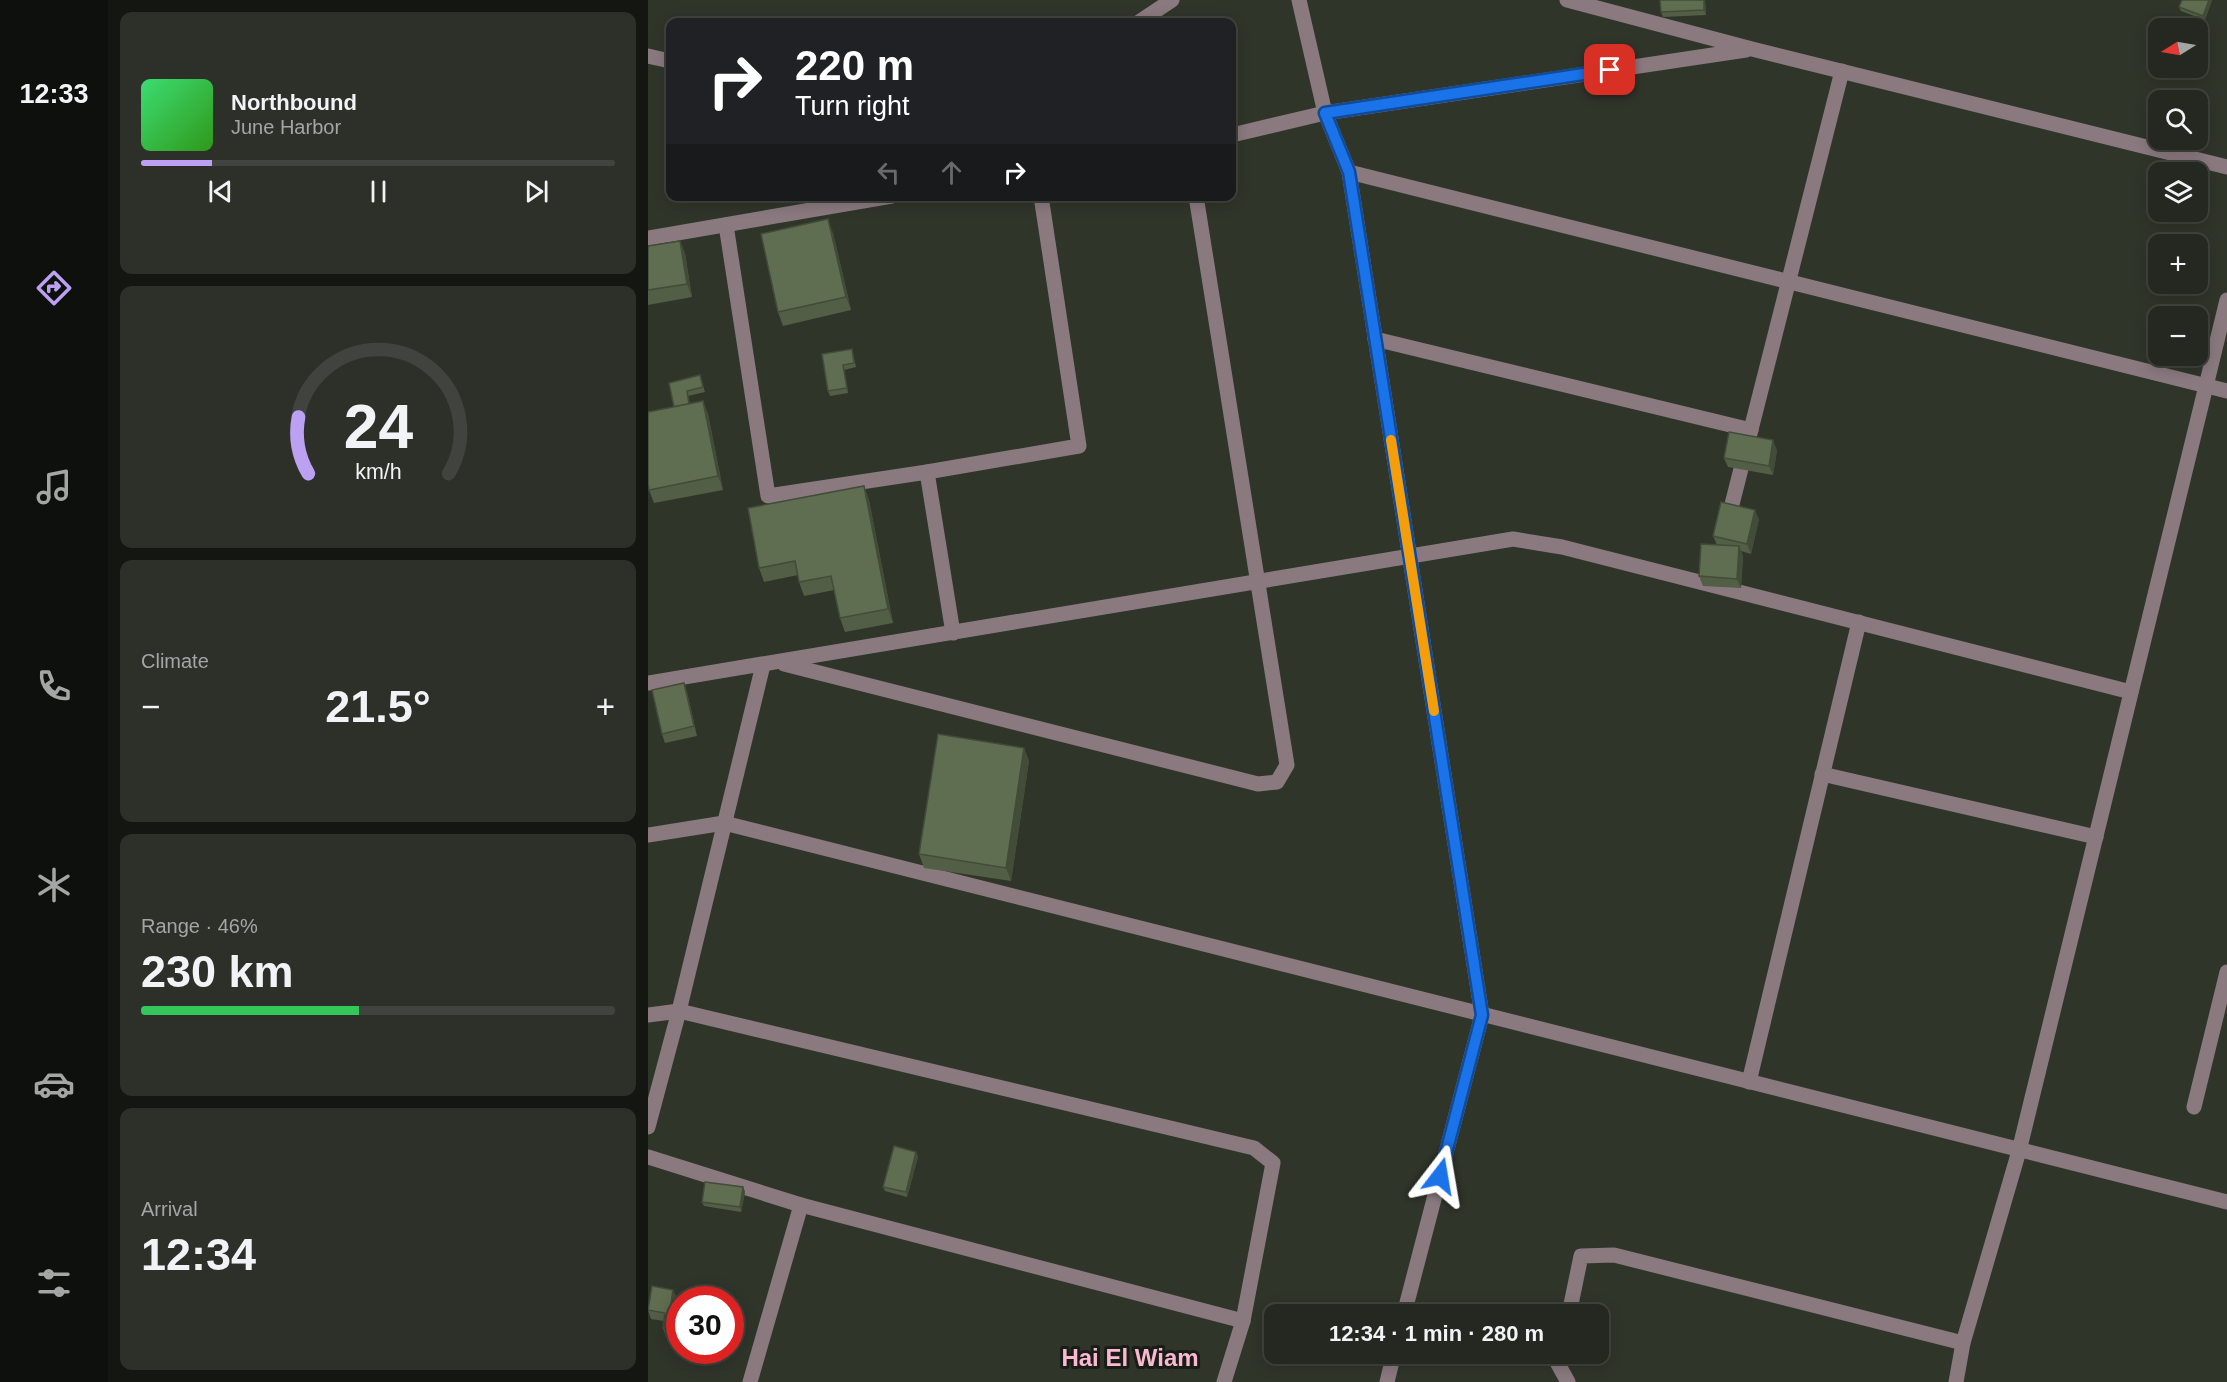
<!DOCTYPE html>
<html lang="en">
<head>
<meta charset="utf-8">
<style>
	body { margin:0; font-family:Helvetica,sans-serif; background:#2c3029; color:#f1f3f6; height:100vh; display:flex; flex-direction:column; font-size:22px; white-space:nowrap }
	* { box-sizing:border-box; margin:0 }
	p { font-size:20px; color:#a3a6a5 }
	.icon { flex:none; width:33px; height:33px; fill:none; stroke:currentColor; stroke-width:2; stroke-linecap:round; stroke-linejoin:round }
	.map { position:relative; flex:1; overflow:hidden }
	.side { display:flex; flex-direction:column; gap:12px; padding:12px; background:#141612; width:540px }
	.side>* { flex:none }
	.hud { position:absolute; left:18px; top:18px; width:570px; height:183px; border-radius:12px; box-shadow:0 3px 15px #0003,0 0 0 2px #41443e; background:#202124; color:#fff; overflow:hidden }
	.needle { width:39px; rotate:259deg }
	.tools { position:absolute; left:1500px; top:18px; display:grid; gap:12px }
	.tools a { display:grid; place-items:center; width:60px; height:60px; border-radius:12px; background:#242820; box-shadow:0 3px 15px #0003,0 0 0 2px #41443e; font-size:30px }
	.speed { position:absolute; left:18px; top:1286px; display:flex; gap:12px; font-size:30px; font-weight:700; text-align:center }
	.speed>* { display:grid; place-content:center; width:78px; height:78px; border-radius:50%; background:#242820; box-shadow:0 3px 15px #0003,0 0 0 2px #41443e; line-height:1 }
	.speed .limit { border:9px solid #d22; background:#fff; color:#111 }
	.pin { position:absolute; display:grid; place-items:center; width:51px; height:51px; color:#fff; margin:-26px; border-radius:12px; box-shadow:0 3px 9px #0006 }
	.me { position:absolute; width:66px; margin:-33px; rotate:14deg; stroke-linejoin:round; filter:drop-shadow(0 0 4px #0008) }
	.turn { display:flex; align-items:center; gap:21px; height:126px; padding:0 30px; font-size:27px }
	.turn .icon { width:78px; height:78px; stroke-width:2.5 }
	.turn b { display:block; font-size:42px; line-height:51px }
	.lanes { display:flex; align-items:center; height:57px; padding:0 30px; background:#0003; justify-content:center; gap:30px; direction:ltr }
	.lanes .off { opacity:.35 }
	.big { font-size:45px; font-weight:600; line-height:1.1 }
	.side .card { flex:1; display:flex; flex-direction:column; justify-content:center; gap:9px; min-width:0; padding:0 21px; border-radius:12px; background:#2c3029 }
	.side .dial { align-items:center; gap:0 }
	.dial svg { height:156px; overflow:visible; fill:none; stroke:#41443e; stroke-width:7; stroke-linecap:round; text-anchor:middle }
	.dial text { fill:#f1f3f6; stroke:none }
	.song { display:flex; align-items:center; gap:18px }
	.cover { width:72px; height:72px; border-radius:9px; background:linear-gradient(135deg,hsl(140 70% 55%),hsl(110 70% 35%)) }
	.played { height:6px; border-radius:3px; background:linear-gradient(90deg,#bca0f2 15%,#41443e 15%) }
	.keys { display:flex; justify-content:space-around; direction:ltr }
	.heat { display:flex; justify-content:space-between; align-items:center; font-size:33px; direction:ltr }
	.charge { height:9px; border-radius:4px; background:linear-gradient(90deg,#34c759 46%,#41443e 0) }
	.trip { position:absolute; left:616px; top:1304px; width:345px; height:60px; border-radius:12px; background:#242820; box-shadow:0 3px 15px #0003,0 0 0 2px #41443e; font-weight:600; line-height:60px; text-align:center }
	main { display:flex; flex:1; min-height:0 }
	.tabs { display:flex; flex-direction:column; width:108px; justify-content:space-around; align-items:center; background:#0e100d; color:#a3a6a5 }
	.tabs .icon { width:42px; height:42px }
	.tabs .active { color:#bca0f2 }
	.tabs b { font-size:27px; color:#f1f3f6 }
	.map>svg:first-child { display:block }
	.lines { fill:none; stroke-linecap:round; stroke-linejoin:round }
	.minor { stroke:#8a7a80; stroke-width:15 }
	.wall { fill:#525e45 }
	.shaded-wall { fill:#424c38 }
	.building { fill:#5f6d50; stroke:#424c38; stroke-width:1.5 }
	.route-casing { stroke:#114b97; stroke-width:15 }
	.route { stroke:#1a73e8; stroke-width:10 }
	.slow { stroke:#f59e0b; stroke-width:10 }
	.labels { text-anchor:middle; stroke-width:6; stroke-linejoin:round; paint-order:stroke }
	.quarter-label { font-size:24px; font-weight:bold; fill:#f9b9d3; stroke:#191c17 }
</style>
</head>
<body>
<main>
<nav class="tabs">
<b>12:33</b>
<svg class="icon active" aria-label="directions" viewBox="0 0 24 24"><path d="M12 3l9 9-9 9-9-9zM9 14v-3h6M13 9l2 2-2 2"/></svg>
<svg class="icon" aria-label="music" viewBox="0 0 24 24"><path d="M9 18V5l10-2v13"/><circle cx="6" cy="18" r="3"/><circle cx="16" cy="16" r="3"/></svg>
<svg class="icon" aria-label="phone" viewBox="0 0 24 24"><path d="M5 4h4l2 5-3 2q2 4 5 5l2-3 5 2v4C11 20 4 13 5 4z"/></svg>
<svg class="icon" aria-label="climate" viewBox="0 0 24 24"><path d="M12 3v18M4 7l16 10M4 17L20 7"/></svg>
<svg class="icon" aria-label="car" viewBox="0 0 24 24"><path d="M5 17H2v-5l4-1 3-4h7l3 4 3 1v5h-3M9 17h6M6 11h13"/><circle cx="7" cy="17" r="2"/><circle cx="17" cy="17" r="2"/></svg>
<svg class="icon" aria-label="filters" viewBox="0 0 24 24"><path d="M4 7h16M4 17h16"/><circle cx="9" cy="7" r="2"/><circle cx="15" cy="17" r="2"/></svg>
</nav>
<section class="side">
<div class="card">
<div class="song"><i class="cover"></i><div><b>Northbound</b><p>June Harbor</p></div></div>
<div class="played"></div>
<div class="keys"><svg class="icon" aria-label="previous" viewBox="0 0 24 24"><path d="M18 5L8 12l10 7zM5 5v14"/></svg><svg class="icon" aria-label="pause" viewBox="0 0 24 24"><path d="M8 5v14M16 5v14"/></svg><svg class="icon" aria-label="next" viewBox="0 0 24 24"><path d="M6 5l10 7-10 7zM19 5v14"/></svg></div>
</div>
<div class="card dial"><svg viewBox="0 0 100 80">
<path d="M14 69A42 42 0 1 1 86 69"/>
<path d="M14 69A42 42 0 0 1 9 40" stroke="#bca0f2"/>
<text x="50" y="56" font-size="32" font-weight="700">24</text>
<text x="50" y="72" font-size="11">km/h</text>
</svg></div>
<div class="card"><p>Climate</p>
<div class="heat"><a>−</a><b class="big">21.5°</b><a>+</a></div>
</div>
<div class="card"><p>Range · 46%</p><b class="big">230 km</b><div class="charge"></div></div>
<div class="card"><p>Arrival</p><b class="big">12:34</b></div>
</section>
<div class="map">
<svg width="1579" height="1382" viewBox="0 0 1579 1382">
	<rect width="100%" height="100%" fill="#30352a"/>
	<g class="lines">
		<g class="minor">
			<path d="M651,0L677,113L701,172L834,1015L756,1314"/>
			<path d="M919,0L1104,49L1579,167"/>
			<path d="M491,22L524,0"/>
			<path d="M0,56L22,61"/>
			<path d="M584,135L677,113L1098,50"/>
			<path d="M701,172L1579,391"/>
			<path d="M78,225L120,496L279,472L431,446L393,196"/>
			<path d="M0,238L244,196"/>
			<path d="M727,339L1103,430"/>
			<path d="M279,472L305,633"/>
			<path d="M1079,524L1194,71"/>
			<path d="M136,664L610,784L629,782L639,765L548,196"/>
			<path d="M0,683L865,539L914,547L1483,692"/>
			<path d="M1174,774L1448,837"/>
			<path d="M0,835L76,823L1579,1202"/>
			<path d="M0,1015L31,1011L606,1148L625,1163L595,1321L576,1382"/>
			<path d="M1101,1082L1211,622"/>
			<path d="M1546,1107L1579,972"/>
			<path d="M0,1127L31,1011L115,665"/>
			<path d="M0,1157L153,1205L595,1321"/>
			<path d="M921,1314L933,1256L966,1255L1315,1343"/>
			<path d="M913,1353L910,1364L920,1382"/>
			<path d="M102,1382L153,1205"/>
			<path d="M739,1382L746,1353"/>
			<path d="M1308,1382L1315,1343L1371,1151L1579,300"/>
		</g>
	</g>
	<g class="wall">
		<path d="M1057,0L1058,15L1015,17L1013,12Z"/>
		<path d="M1534,0H1564L1557,20L1533,11L1531,7Z"/>
		<path d="M185,233L203,310L135,326L130,312Z"/>
		<path d="M32,241L37,254L44,297L0,305V246Z"/>
		<path d="M174,354H205L208,367L196,370L200,393L182,396L180,391Z"/>
		<path d="M52,375L57,392L40,396L42,404L55,401L60,414L75,490L6,503L1,490L26,407Z"/>
		<path d="M1129,450L1125,475L1080,467L1076,458Z"/>
		<path d="M216,486L221,500L245,623L197,632L192,618L186,590L156,596L151,582L150,575L116,582L111,568Z"/>
		<path d="M1111,519L1103,554L1093,551L1095,556L1093,588L1055,586L1051,576L1069,545L1065,536Z"/>
		<path d="M36,683L39,692L49,736L17,743L14,734Z"/>
		<path d="M376,748L381,761L363,881L276,868L271,854Z"/>
		<path d="M268,1152L270,1157L259,1197L237,1191L235,1187Z"/>
		<path d="M95,1187L97,1192L93,1212L56,1206L54,1202Z"/>
		<path d="M25,1290L29,1299L28,1305H32V1340L18,1337L15,1328L16,1321L3,1319L0,1310Z"/>
	</g>
	<g class="shaded-wall">
		<path d="M1056,0H1057L1058,15L1056,10Z"/>
		<path d="M1561,0H1564L1557,20L1555,16Z"/>
		<path d="M180,219L185,233L203,310L198,297Z"/>
		<path d="M32,241L37,254L44,297L39,284Z"/>
		<path d="M55,401L60,414L75,490L70,476Z"/>
		<path d="M1125,440L1129,450L1125,475L1121,466Z"/>
		<path d="M216,486L221,500L245,623L240,609Z"/>
		<path d="M1107,510L1111,519L1103,554L1099,544Z"/>
		<path d="M1091,546L1095,556L1093,588L1089,579Z"/>
		<path d="M36,683L39,692L49,736L46,726Z"/>
		<path d="M376,748L381,761L363,881L358,868Z"/>
		<path d="M268,1152L270,1157L259,1197L258,1192Z"/>
		<path d="M95,1187L97,1192L93,1212L92,1207Z"/>
		<path d="M25,1290L29,1299L27,1313L23,1304Z"/>
	</g>
	<g class="building">
		<path d="M1012,0H1056V10L1013,12Z"/>
		<path d="M1534,0H1561L1555,16L1531,7Z"/>
		<path d="M180,219L198,297L130,312L113,234Z"/>
		<path d="M32,241L39,284L0,290V246Z"/>
		<path d="M204,349L206,363L195,365L199,388L180,391L174,354Z"/>
		<path d="M52,375L55,387L39,391L41,404L26,407L21,383Z"/>
		<path d="M55,401L70,476L1,490L0,484V412Z"/>
		<path d="M1081,432L1125,440L1121,466L1076,458Z"/>
		<path d="M216,486L240,609L192,618L183,576L151,582L147,561L111,568L100,508Z"/>
		<path d="M1073,502L1107,510L1099,544L1065,536Z"/>
		<path d="M1053,544L1091,546L1089,579L1051,576Z"/>
		<path d="M36,683L46,726L14,734L4,690Z"/>
		<path d="M290,734L376,748L358,868L271,854Z"/>
		<path d="M246,1146L268,1152L258,1192L235,1187Z"/>
		<path d="M57,1182L95,1187L92,1207L54,1202Z"/>
		<path d="M4,1286L25,1290L23,1304L32,1305V1331L15,1328L17,1313L0,1310Z"/>
	</g>
	<g class="lines">
		<g class="route-casing">
			<path id="route" d="M792,1176L834,1015L701,172L677,113L962,70"/>
		</g>
		<use href="#route" class="route"/>
		<path class="slow" d="M743,440L786,711"/>
	</g>
	<g class="labels">
		<g class="quarter-label">
			<text x="482" y="1366">Hai El Wiam</text>
		</g>
	</g>
</svg>
<div class="tools">
<a><svg class="needle" viewBox="-14 -14 28 28"><path d="M0-13l5 13h-10z" fill="#e53935"/><path d="M0 13l5-13h-10z" fill="#a3a6a5"/></svg></a>
<a><svg class="icon" aria-label="search" viewBox="0 0 24 24"><circle cx="10" cy="10" r="6"/><path d="M15 15l6 6"/></svg></a>
<a><svg class="icon" aria-label="layers" viewBox="0 0 24 24"><path d="M12 4l9 5-9 5-9-5zM3 14l9 5 9-5"/></svg></a>
<a>+</a>
<a>−</a>
</div>
<div class="speed"><div class="limit">30</div></div>
<div class="pin" style="left:962px;top:70px;background:#d93025"><svg class="icon" aria-label="arrive" viewBox="0 0 24 24"><path d="M6 21V4h12l-3 4 3 4H6"/></svg></div>
<svg class="me" style="left:792px;top:1176px" viewBox="-20 -20 40 40"><path d="M0-17L14 15 0 8-14 15z" fill="#1a73e8" stroke="#fff" stroke-width="4"/></svg>
<div class="trip">12:34 · 1 min · 280 m</div>
<div class="hud">
<div class="turn"><svg class="icon" aria-label="right" viewBox="0 0 24 24"><path d="M7 20v-9h11M14 6l5 5-5 5"/></svg><div><b>220 m</b>Turn right</div></div>
<div class="lanes"><svg class="icon off" aria-label="left" viewBox="0 0 24 24"><path d="M17 20v-9H6M10 6l-5 5 5 5"/></svg><svg class="icon off" aria-label="ahead" viewBox="0 0 24 24"><path d="M12 20V5M6 11l6-6 6 6"/></svg><svg class="icon" aria-label="right" viewBox="0 0 24 24"><path d="M7 20v-9h11M14 6l5 5-5 5"/></svg></div>
</div>
</div>
</main>
</body>
</html>
